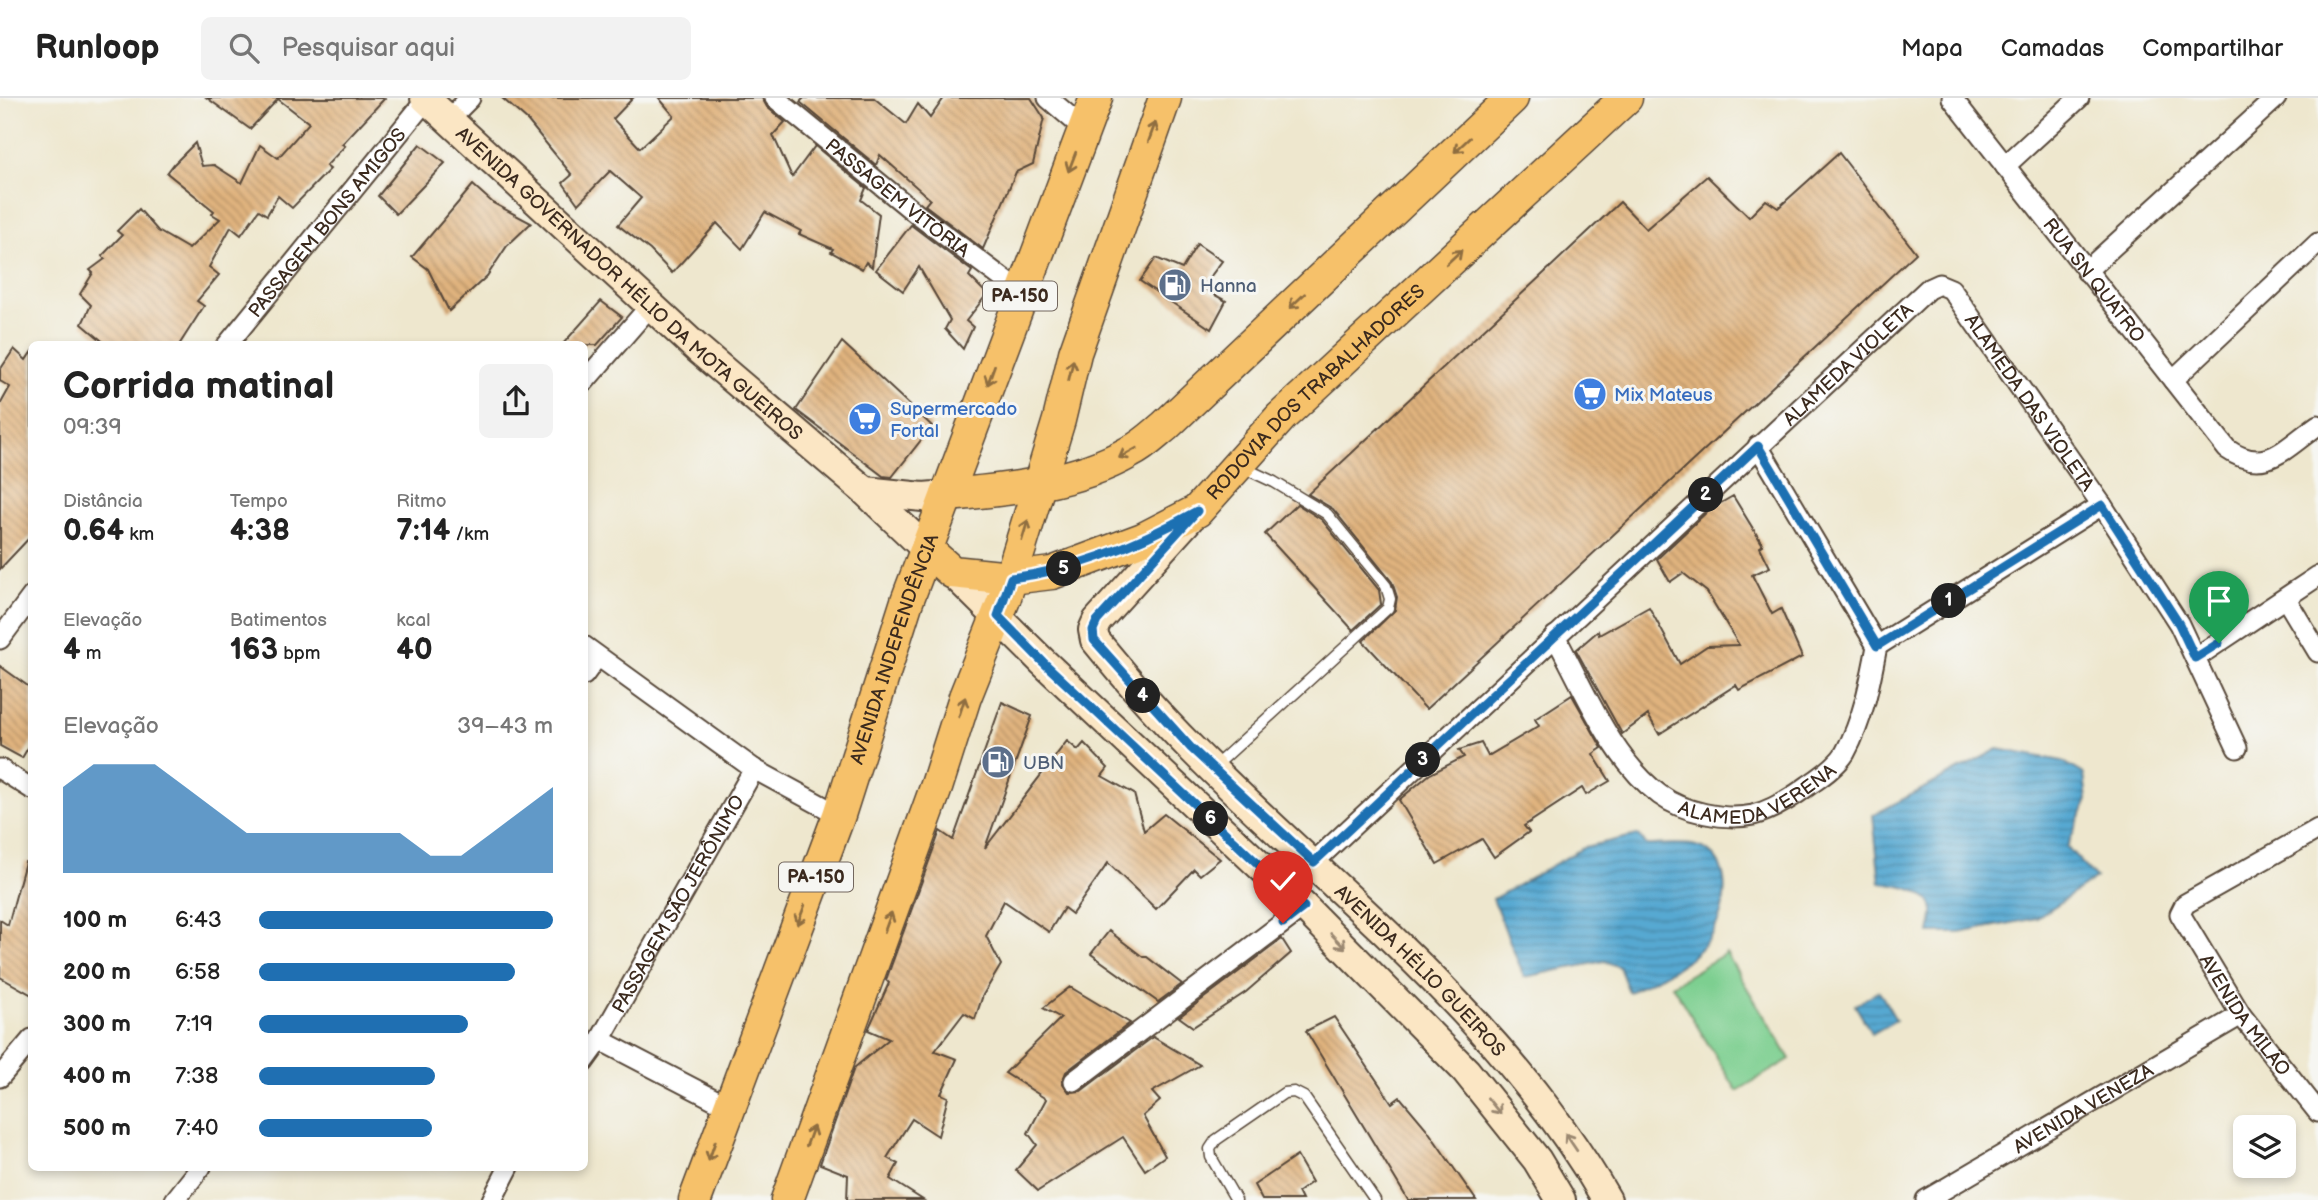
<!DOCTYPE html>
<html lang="pt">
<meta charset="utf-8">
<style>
:root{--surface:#fff;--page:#f2f2f2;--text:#222;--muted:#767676;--line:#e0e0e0;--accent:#1f6fb2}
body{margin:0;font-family:"Balsamiq Sans",sans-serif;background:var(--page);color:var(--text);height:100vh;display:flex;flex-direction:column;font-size:26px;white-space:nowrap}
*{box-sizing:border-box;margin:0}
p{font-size:23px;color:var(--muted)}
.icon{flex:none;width:38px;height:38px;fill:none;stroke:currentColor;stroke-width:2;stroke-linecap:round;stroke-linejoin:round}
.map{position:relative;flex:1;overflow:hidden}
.drawer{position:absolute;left:28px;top:243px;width:560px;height:830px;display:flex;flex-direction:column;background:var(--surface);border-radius:10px;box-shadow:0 4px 10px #0003}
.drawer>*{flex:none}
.controls{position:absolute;left:2233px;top:1017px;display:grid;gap:14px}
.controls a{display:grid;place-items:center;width:63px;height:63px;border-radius:10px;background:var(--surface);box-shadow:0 4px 10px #0003;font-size:35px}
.pin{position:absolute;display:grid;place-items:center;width:60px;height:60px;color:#fff;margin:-72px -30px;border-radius:50% 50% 50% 0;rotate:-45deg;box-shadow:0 0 7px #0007}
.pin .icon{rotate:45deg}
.km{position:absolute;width:35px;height:35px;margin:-18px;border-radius:50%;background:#222;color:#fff;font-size:19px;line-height:35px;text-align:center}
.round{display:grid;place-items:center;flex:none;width:74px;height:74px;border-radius:10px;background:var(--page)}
.headline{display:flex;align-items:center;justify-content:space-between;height:119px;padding:0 35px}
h1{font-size:38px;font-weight:700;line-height:52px}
.figures{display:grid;grid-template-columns:repeat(3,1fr);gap:10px;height:119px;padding:7px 35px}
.figures div{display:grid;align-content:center}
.figures b{font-size:30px;font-weight:700}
.figures small{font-size:19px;font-weight:400}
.figures p{font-size:19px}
.chart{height:196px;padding:14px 35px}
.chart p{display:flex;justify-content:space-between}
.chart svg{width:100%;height:126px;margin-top:7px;fill:var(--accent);opacity:.7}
ul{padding:0 35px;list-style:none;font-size:23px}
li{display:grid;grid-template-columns:112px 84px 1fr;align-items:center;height:52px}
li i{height:18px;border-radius:9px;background:var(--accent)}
header{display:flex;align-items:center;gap:42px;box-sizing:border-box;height:98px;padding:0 35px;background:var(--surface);border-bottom:2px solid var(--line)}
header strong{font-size:33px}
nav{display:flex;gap:38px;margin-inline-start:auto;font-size:24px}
.search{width:490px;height:63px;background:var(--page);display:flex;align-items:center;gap:18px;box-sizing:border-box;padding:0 24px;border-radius:10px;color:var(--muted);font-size:26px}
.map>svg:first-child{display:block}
.pitch{fill:#7dcf90;stroke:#5c7c57;stroke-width:2}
.water{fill:url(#water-rules);stroke:#496a78;stroke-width:2}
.building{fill:url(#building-back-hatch)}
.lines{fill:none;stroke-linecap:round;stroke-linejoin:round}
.service-casing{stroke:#564638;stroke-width:13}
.minor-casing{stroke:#564638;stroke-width:23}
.secondary-casing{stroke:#564638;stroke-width:32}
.primary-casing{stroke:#564638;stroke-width:35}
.service{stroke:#fff;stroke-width:10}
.minor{stroke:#fff;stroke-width:19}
.secondary{stroke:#fbe6c4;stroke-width:28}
.primary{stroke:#f6c16b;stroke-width:32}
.oneway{stroke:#8f6e41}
.oneway2{stroke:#9b8871}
.route-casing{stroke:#fff;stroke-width:14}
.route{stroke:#1f6fb2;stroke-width:9}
.labels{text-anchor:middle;stroke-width:6;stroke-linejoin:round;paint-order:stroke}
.shield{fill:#f6f6f2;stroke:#73675e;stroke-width:2}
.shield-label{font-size:18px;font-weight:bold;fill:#3b2a1e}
.street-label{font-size:19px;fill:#3b2a1e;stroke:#f6f6f2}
.service-label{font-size:19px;fill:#4e5e75;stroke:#f6f6f2;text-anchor:start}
.shop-label{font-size:19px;fill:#366cbe;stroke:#f6f6f2;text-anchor:start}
</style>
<header>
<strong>Runloop</strong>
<div class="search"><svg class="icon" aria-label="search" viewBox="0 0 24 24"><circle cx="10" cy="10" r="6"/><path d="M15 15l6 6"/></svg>Pesquisar aqui</div>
<nav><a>Mapa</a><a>Camadas</a><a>Compartilhar</a></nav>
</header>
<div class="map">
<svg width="2318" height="1102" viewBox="0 0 2318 1102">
<defs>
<pattern id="water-rules" width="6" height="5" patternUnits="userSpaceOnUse" patternTransform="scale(1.75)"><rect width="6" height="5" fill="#57a9d2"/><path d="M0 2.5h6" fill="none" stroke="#498aaa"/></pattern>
<pattern id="building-back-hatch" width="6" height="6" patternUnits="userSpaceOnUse" patternTransform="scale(1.75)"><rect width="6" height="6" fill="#e0b37e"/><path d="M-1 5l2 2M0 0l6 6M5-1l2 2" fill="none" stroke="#b79267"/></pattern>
</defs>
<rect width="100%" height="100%" fill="#f6f6f2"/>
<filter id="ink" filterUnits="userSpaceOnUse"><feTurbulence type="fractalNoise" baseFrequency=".0143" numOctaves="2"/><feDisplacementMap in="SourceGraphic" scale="14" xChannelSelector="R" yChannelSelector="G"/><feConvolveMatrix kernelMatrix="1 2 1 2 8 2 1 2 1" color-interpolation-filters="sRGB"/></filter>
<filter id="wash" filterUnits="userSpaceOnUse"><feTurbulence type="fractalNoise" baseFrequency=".00686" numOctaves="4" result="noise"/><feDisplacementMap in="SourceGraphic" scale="28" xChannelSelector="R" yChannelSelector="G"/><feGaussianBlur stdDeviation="1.57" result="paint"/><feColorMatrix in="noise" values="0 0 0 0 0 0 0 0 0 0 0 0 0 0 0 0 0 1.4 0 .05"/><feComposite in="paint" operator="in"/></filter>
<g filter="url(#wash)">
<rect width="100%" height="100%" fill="#eee7ce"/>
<polygon class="pitch" points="1726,855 1790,961 1737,993 1672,887"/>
<g class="water">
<path d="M1998,651L2062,663L2084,676L2087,702L2067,749L2096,780L2037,820L1959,835H1930C1931,828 1934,818 1933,812C1929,791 1897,787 1880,785L1873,717Z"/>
<path d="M1637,737L1647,747C1662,747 1682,744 1696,748C1738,759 1727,819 1706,844C1686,868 1656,881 1629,894L1619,869L1605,863L1524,879L1493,801L1585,749Z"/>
<polygon points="1879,893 1896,922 1872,936 1855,907"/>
</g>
<g id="blocks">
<g class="building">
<polygon points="207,0 385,0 342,46 345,48 326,68 330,71 292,110 278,98 267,117 259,112 241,137 231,129 209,169 219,177 197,203 204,208 179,247 107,247 82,226 91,207 80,196 93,175 90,172 105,161 102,158 122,137 117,133 139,111 158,133 189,151 220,121 212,116 214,113 167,75 174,66 195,45 202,68 214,67 242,85 260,47 278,60 309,25 278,1 250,31"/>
<polygon points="502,0 633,0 613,21 640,50 674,18 659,0 762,0 767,9 785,24 773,37 792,79 815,48 866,90 861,102 879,116 872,169 866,164 862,171 831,154 833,151 799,136 801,133 765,114 742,151 717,125 672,175 650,152 618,127 641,100 610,73 578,106 563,85 572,77 528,23"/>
<polygon points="804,0 874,0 906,26 918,6 930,20 944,0 1031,0 1044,20 1033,66 1016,74 983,151 925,107 930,101 880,57 876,67 800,4"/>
<polygon points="420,46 445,65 396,116 378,98"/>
<polygon points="1839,55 1916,155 1426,611 1363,543 1395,512 1397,499 1392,484 1333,411 1308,396 1620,104 1646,131 1707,78 1749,119 1766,102 1778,110"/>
<polygon points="473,87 493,105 531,125 507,148 487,178 449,213 428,171 412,159"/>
<polygon points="911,127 972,173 969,178 987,196 966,223 973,229 963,251 945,231 950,222 919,169 903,193 876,172"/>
<polygon points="1197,146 1222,163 1202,190 1226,203 1211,231 1140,183 1156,160 1182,171"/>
<polygon points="601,203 622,219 597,247 562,247"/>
<polygon points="842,244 932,328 892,379 883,378 796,312"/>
<polygon points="14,251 26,262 32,253 32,437 0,471 0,307 10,289 0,283 0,272"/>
<polygon points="1733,398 1763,447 1760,449 1770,469 1752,477 1772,516 1781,511 1802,559 1739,592 1736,587 1659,636 1648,617 1622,636 1576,552 1598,533 1599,537 1649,509 1680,566 1707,548 1739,547 1707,494 1683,475 1670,484 1657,461 1709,412"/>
<polygon points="1297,406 1322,422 1379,492 1381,506 1353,532 1265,436"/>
<polygon points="0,568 32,591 32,643 22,660 0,648"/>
<polygon points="1572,597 1602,650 1593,656 1610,683 1586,697 1582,690 1524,728 1529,734 1494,759 1482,741 1437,766 1399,702 1430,676 1464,659 1459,652 1481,645 1488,658 1539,628 1535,621"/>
<polygon points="1002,604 1032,618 985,750 1067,643 1078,652 1084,645 1108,670 1102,678 1134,696 1144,733 1164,716 1220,761 1200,777 1194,771 1156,811 1108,765 1072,816 1064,810 1049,834 1004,803 986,838 1001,867 983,897 975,921 964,915 935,953 957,961 941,996 948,999 938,1038 912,1021 887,1060 898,1066 890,1081 923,1102 847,1102 848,1077 820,1066 854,970 889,941 868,932 889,885 886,882 940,733 953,742"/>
<polygon points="25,764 32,765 32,897 0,879 0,822 8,827"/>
<polygon points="1109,833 1143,859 1147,859 1182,886 1158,904 1091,856"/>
<polygon points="1282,841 1291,855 1246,894 1193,929 1179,919"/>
<polygon points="1070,889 1130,925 1066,974 1062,984 1069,994 1081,993 1153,939 1200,967 1152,994 1160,1003 1143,1018 1165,1058 1145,1072 1123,1039 1038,1093 1016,1072 1037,1047 1028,1035 1046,1001 1005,975 1061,920 1043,910"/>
<polygon points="1334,919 1392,1005 1400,999 1426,1030 1476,1102 1408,1102 1306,933"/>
<polygon points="1297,1058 1312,1084 1298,1094 1302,1102 1262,1102 1254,1087"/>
</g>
</g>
</g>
<g filter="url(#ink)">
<use href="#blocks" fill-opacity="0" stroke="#564638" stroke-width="2"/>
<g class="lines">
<defs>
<g id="service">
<polyline points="1213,670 1388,510 1390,501 1386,488 1327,416 1274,384 1242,369"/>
<polyline points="1236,1102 1211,1059 1210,1051 1216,1042 1284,995 1294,994 1304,999 1375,1102"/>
</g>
<g id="minor">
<path id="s1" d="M775,0L918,117L1022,195"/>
<polyline points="1048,0 1084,31"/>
<path id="s2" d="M1952,0L2227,351C2265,378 2285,350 2318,327"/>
<polyline points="448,22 470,0"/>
<polyline points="2005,68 2079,0"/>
<polyline points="2086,173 2276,0"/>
<path id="s3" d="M227,247L426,2"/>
<polyline points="2173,282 2318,145"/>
<polyline points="584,284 651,207"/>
<polyline points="1758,348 1877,548"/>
<polyline points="2286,501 2318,554"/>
<path id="s4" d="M1555,538C1584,590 1611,661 1660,697C1683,714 1725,723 1753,717C1773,712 1793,699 1809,687C1821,679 1837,668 1845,655C1863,622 1870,585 1877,548"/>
<polyline points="0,541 32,498"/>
<polyline points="584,548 754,671 839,717"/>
<polyline points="1877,548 2102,407"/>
<polyline points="2195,560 2318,478"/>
<polyline points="584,577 597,559"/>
<polyline points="0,671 32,691"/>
<path id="s5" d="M2318,731L2185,806L2180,816L2241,917L2318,1014"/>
<path id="s6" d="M1314,764L1928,191L1939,186L1951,191L2102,407L2179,526L2237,650"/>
<polyline points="600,942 727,1008"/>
<path id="s7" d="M584,964L600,942L754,671"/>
<polyline points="0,979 32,941"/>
<polyline points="1074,983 1304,809"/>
<polyline points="175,1102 201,1069"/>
<polyline points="492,1102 509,1069"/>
<path id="s8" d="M1926,1102L2241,917"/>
</g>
<g id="secondary">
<path id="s9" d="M425,0L698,251L865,393L927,452"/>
<polyline points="865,393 923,399 947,397"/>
<path id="s10" d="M1190,420L1097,523L1093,532L1095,542C1125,579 1156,615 1190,649C1337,798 1500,916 1607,1102"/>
<polyline points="952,474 1043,564 1304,809 1466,973 1537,1062 1561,1102"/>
</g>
<g id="primary">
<path d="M947,397C1008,392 1076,385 1130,354C1143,348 1154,337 1165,328L1512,0"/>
<path id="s11" d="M927,452L952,474L1011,480L1052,475L1143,441L1197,413L1281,319L1626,0"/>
<path id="s12" d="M695,1102L839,717L907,503L1096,0"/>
<polyline points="787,1102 937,687 965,599 1005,499 1059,322 1075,255 1165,0"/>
</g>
</defs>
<use href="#service" class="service-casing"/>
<use href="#minor" class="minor-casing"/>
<use href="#secondary" class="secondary-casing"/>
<use href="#primary" class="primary-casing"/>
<use href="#service" class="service"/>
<use href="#minor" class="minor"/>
<use href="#secondary" class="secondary"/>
<use href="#primary" class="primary"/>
</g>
<defs><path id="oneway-shaft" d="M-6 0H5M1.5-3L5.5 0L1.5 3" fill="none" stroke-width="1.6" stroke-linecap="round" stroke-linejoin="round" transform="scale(1.75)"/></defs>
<g class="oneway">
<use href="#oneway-shaft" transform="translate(1152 34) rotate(-70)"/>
<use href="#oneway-shaft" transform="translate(1462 47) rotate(137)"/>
<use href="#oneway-shaft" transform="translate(1072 64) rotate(111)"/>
<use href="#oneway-shaft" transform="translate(1454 159) rotate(-43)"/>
<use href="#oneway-shaft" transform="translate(1297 203) rotate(137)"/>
<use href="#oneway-shaft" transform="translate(1071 272) rotate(-77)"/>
<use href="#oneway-shaft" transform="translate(991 277) rotate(110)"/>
<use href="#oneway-shaft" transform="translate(1128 355) rotate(151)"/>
<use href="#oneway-shaft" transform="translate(1025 432) rotate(-73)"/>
<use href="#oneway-shaft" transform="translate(962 609) rotate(-72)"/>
<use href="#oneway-shaft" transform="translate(801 817) rotate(111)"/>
<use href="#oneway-shaft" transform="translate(888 824) rotate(-70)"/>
<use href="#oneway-shaft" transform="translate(810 1038) rotate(-70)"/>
<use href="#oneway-shaft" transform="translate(712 1053) rotate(109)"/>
</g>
<g class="oneway2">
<use href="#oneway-shaft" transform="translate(1338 843) rotate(46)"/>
<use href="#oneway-shaft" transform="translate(1494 1008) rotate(51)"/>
<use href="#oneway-shaft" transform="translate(1571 1044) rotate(-124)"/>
</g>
</g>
<g class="lines" filter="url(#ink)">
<defs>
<path id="route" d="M1283,825L1304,809L1043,564L998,518L1011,480C1078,472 1139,446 1197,413L1097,523L1093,532L1094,542L1191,650L1314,764L1758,348L1877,548L2102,407L2179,526L2195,560L2219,545"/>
</defs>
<use href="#route" class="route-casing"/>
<use href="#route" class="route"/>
</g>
<defs>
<symbol id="fuel-disc" viewBox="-11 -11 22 22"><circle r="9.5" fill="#5c6f8a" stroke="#f6f6f2"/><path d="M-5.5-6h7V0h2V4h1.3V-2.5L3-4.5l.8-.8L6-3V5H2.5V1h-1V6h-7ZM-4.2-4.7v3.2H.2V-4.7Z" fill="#fff"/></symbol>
<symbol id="supermarket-disc" viewBox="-11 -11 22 22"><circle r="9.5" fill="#3f7fe0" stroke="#f6f6f2"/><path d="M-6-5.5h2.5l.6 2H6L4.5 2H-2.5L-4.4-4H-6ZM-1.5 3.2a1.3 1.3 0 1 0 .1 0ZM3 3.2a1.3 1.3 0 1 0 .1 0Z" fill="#fff"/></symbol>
</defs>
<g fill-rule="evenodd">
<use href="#fuel-disc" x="1156" y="168" width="38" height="38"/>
<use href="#supermarket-disc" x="1571" y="277" width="38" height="38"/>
<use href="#supermarket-disc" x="846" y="302" width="38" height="38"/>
<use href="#fuel-disc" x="979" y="645" width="38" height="38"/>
</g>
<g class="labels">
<g class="shield">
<rect x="983" y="183.5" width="74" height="29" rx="5"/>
<rect x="779" y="764.5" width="74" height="29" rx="5"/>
</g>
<g class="shield-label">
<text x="1020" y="204">PA-150</text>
<text x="816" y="785">PA-150</text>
</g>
<g class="street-label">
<text dy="7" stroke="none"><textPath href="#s1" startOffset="158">PASSAGEM VITÓRIA</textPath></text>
<text dy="7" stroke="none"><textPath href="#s3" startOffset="158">PASSAGEM BONS AMIGOS</textPath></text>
<text dy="7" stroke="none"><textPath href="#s2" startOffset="231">RUA SN QUATRO</textPath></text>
<text dy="7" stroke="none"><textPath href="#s9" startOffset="276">AVENIDA GOVERNADOR HÉLIO DA MOTA GUEIROS</textPath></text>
<text dy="7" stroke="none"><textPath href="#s6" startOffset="730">ALAMEDA VIOLETA</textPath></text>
<text dy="7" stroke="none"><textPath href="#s11" startOffset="460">RODOVIA DOS TRABALHADORES</textPath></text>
<text dy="7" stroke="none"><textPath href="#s6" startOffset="1003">ALAMEDA DAS VIOLETA</textPath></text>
<text dy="7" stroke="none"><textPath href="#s12" startOffset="586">AVENIDA INDEPENDÊNCIA</textPath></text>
<text dy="7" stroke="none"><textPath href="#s4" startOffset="299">ALAMEDA VERENA</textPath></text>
<text dy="7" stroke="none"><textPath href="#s7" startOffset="184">PASSAGEM SÃO JERÔNIMO</textPath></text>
<text dy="7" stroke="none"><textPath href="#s10" startOffset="623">AVENIDA HÉLIO GUEIROS</textPath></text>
<text dy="7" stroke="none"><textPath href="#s5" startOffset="284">AVENIDA MILÃO</textPath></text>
<text dy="7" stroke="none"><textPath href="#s8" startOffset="182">AVENIDA VENEZA</textPath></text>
</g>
<g class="service-label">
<text x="1200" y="194">Hanna</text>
<text x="1023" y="671">UBN</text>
</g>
<g class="shop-label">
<text x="1614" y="303">Mix Mateus</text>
<text x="890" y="317">Supermercado<tspan x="890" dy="22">Fortal</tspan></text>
</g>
</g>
</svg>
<div class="controls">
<a><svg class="icon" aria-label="layers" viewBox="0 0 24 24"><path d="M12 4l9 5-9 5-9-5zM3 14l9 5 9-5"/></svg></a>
</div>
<div class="pin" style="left:2219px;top:545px;background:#1e9e55"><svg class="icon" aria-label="arrive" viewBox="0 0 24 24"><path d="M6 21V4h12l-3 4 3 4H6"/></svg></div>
<div class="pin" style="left:1283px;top:825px;background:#d93025"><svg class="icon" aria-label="check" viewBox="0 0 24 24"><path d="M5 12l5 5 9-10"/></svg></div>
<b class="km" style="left:1949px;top:503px">1</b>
<b class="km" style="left:1706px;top:397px">2</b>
<b class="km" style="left:1423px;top:662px">3</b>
<b class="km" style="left:1143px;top:598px">4</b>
<b class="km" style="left:1064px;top:471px">5</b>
<b class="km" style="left:1211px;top:721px">6</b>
<section class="drawer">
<div class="headline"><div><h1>Corrida matinal</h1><p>09:39</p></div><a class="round"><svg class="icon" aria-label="share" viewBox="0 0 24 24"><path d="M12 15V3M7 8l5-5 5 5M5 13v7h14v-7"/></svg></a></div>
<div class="figures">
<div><p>Distância</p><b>0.64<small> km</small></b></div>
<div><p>Tempo</p><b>4:38</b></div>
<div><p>Ritmo</p><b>7:14<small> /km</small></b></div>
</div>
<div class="figures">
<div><p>Elevação</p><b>4<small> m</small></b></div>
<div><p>Batimentos</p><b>163<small> bpm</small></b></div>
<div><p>kcal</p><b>40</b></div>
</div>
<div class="chart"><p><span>Elevação</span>39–43 m</p>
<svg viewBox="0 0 160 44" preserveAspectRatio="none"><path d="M0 44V14L10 6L20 6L30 6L40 14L50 22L60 30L70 30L80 30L90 30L100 30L110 30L120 38L130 38L140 30L150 22L160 14V44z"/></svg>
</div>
<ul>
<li><b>100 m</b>6:43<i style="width:100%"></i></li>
<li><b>200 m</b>6:58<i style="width:87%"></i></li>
<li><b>300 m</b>7:19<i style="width:71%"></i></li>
<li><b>400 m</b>7:38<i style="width:60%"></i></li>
<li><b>500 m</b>7:40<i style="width:59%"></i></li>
</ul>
</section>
</div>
